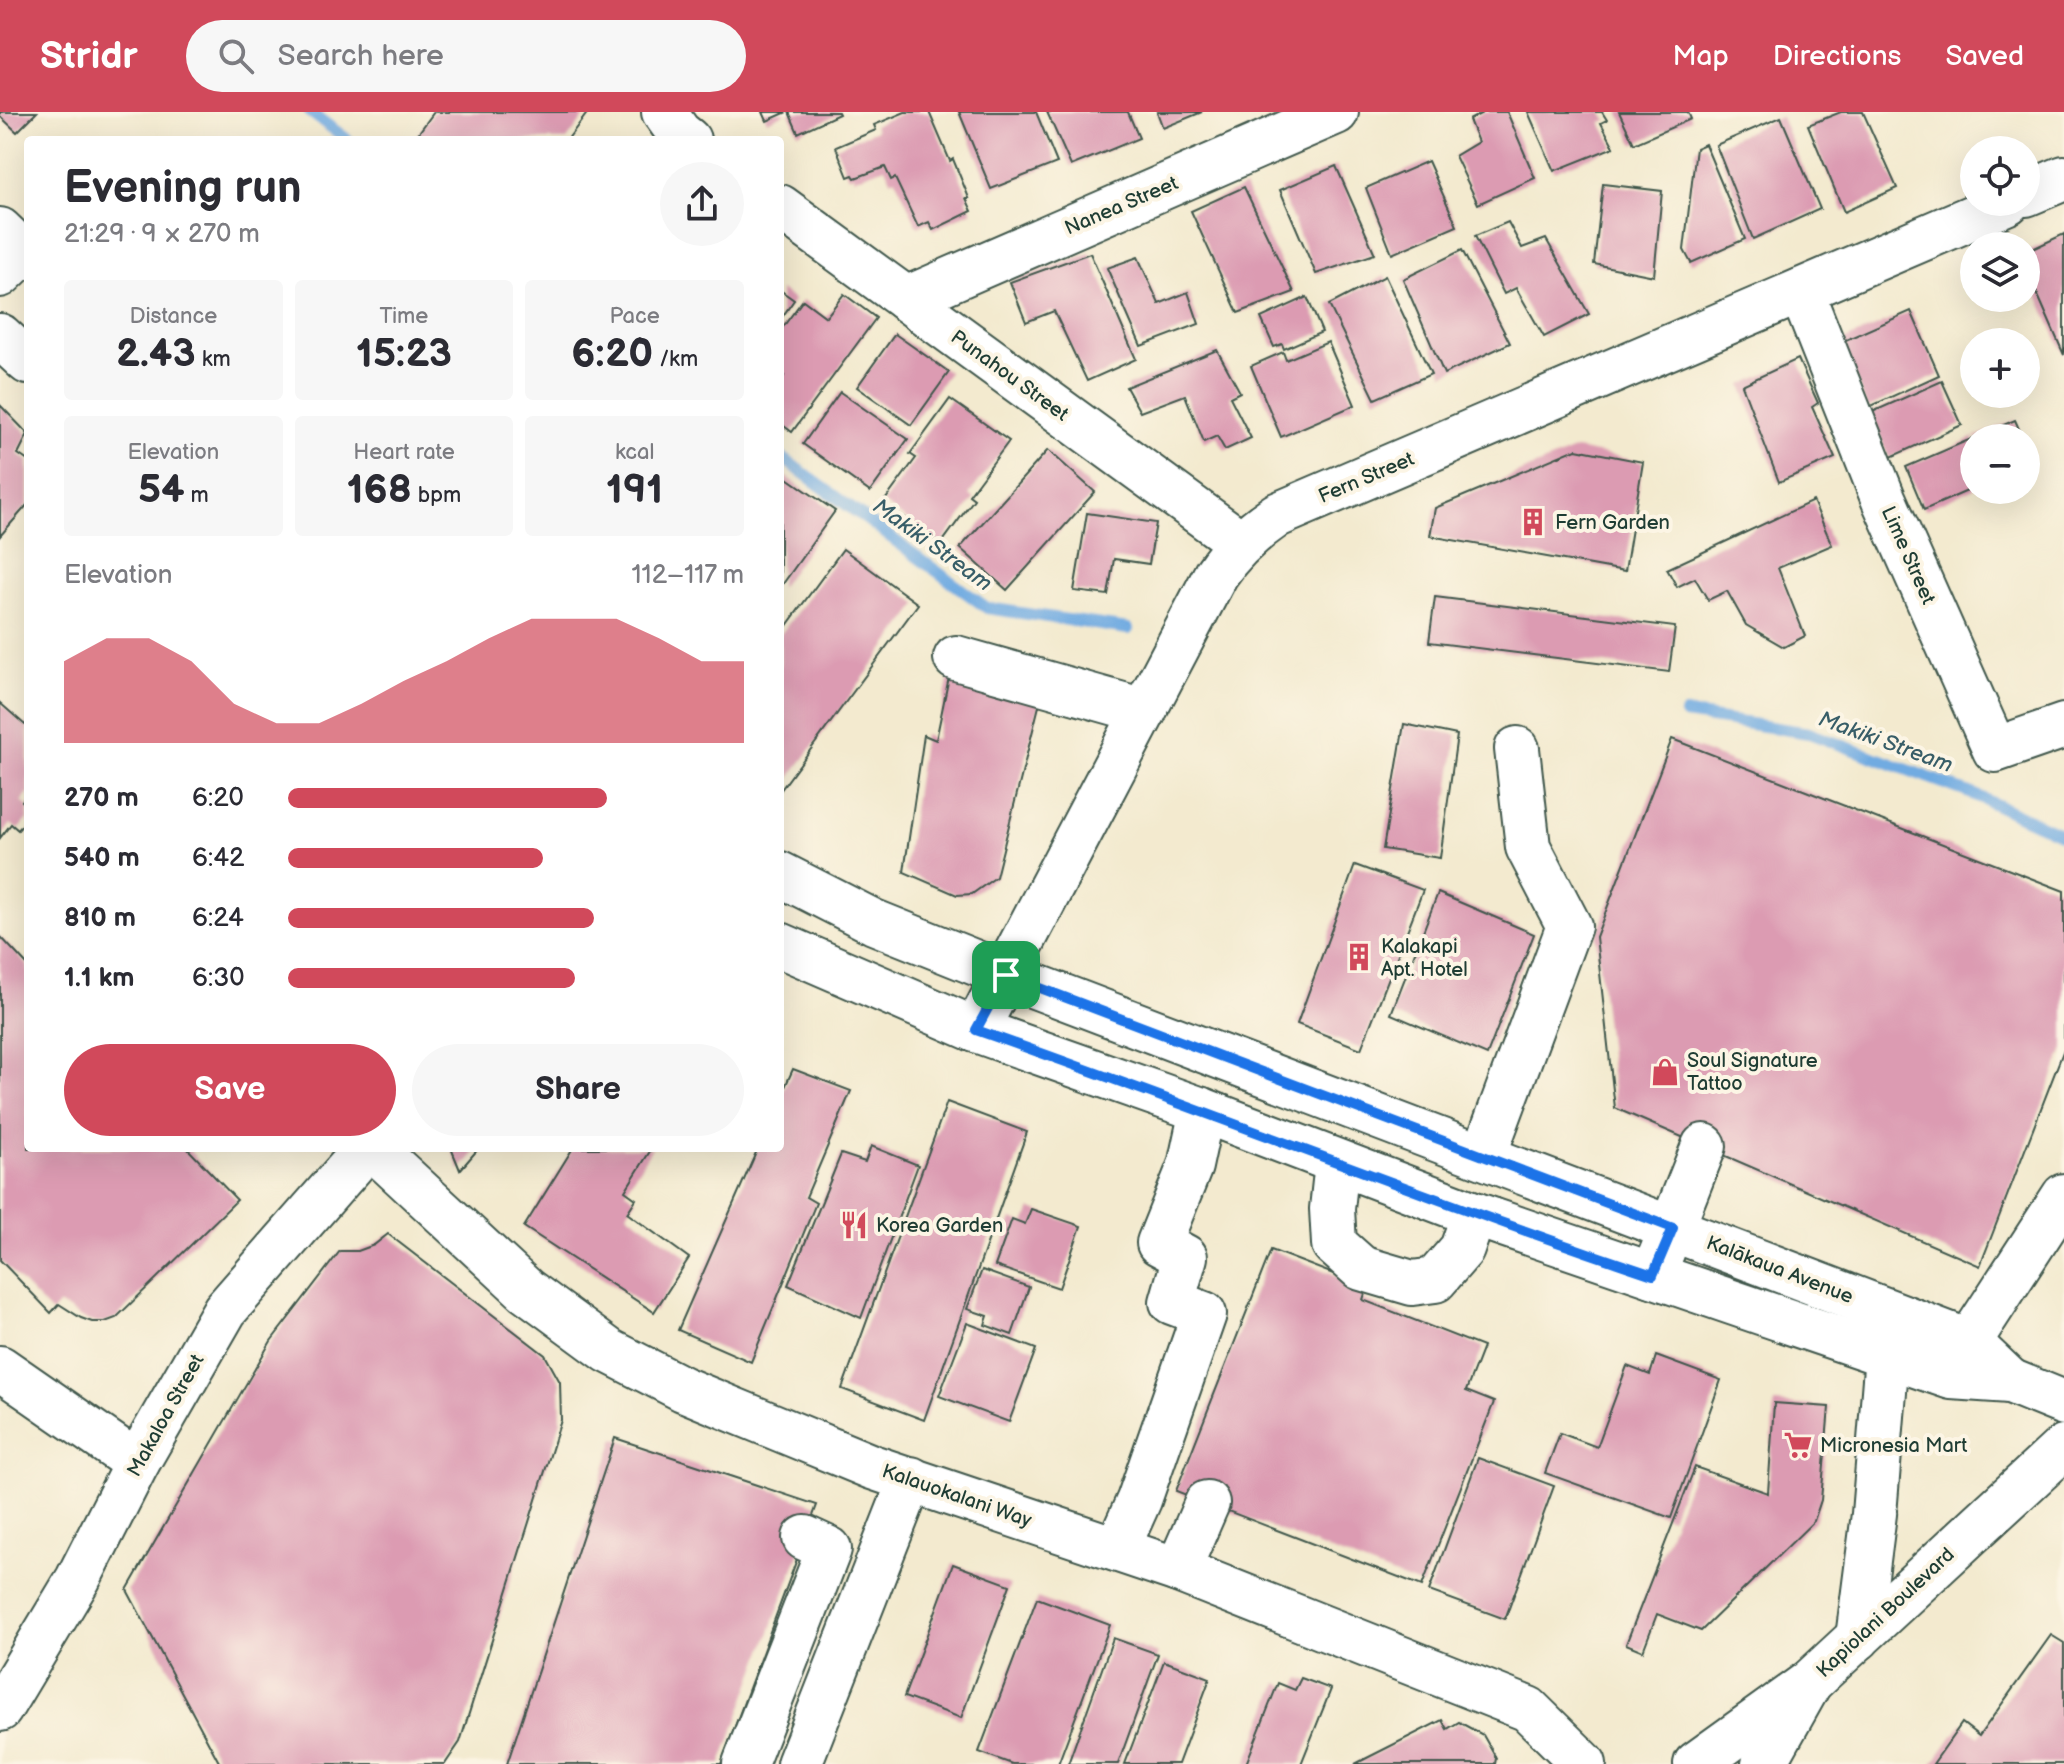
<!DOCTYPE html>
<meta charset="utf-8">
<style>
:root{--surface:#fff;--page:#f7f7f7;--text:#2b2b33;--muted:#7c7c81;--accent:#d1495b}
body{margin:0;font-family:"Balsamiq Sans",sans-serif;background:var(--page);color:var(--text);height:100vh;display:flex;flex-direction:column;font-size:30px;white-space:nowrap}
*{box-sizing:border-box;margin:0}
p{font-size:26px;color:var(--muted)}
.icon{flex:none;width:44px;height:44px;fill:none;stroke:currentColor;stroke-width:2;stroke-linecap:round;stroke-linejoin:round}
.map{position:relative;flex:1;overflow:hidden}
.side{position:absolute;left:24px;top:24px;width:760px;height:1016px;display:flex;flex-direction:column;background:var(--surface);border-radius:8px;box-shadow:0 8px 32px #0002}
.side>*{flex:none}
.tools{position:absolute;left:1960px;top:24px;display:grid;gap:16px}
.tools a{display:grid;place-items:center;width:80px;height:80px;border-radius:50%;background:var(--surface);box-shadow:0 8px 32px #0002;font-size:40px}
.pin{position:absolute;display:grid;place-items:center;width:68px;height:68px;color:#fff;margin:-34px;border-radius:16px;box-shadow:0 4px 12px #0006}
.round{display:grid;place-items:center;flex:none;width:84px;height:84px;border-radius:42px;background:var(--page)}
.head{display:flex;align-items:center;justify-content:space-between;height:136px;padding:0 40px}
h1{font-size:44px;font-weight:700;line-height:60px}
.metrics{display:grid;grid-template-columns:repeat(3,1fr);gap:12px;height:136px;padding:8px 40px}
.metrics div{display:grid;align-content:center;border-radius:8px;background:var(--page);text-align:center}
.metrics b{font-size:40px;font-weight:700}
.metrics small{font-size:22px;font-weight:400}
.metrics p{font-size:22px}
.chart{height:224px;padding:16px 40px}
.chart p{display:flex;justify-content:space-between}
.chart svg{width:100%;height:144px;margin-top:8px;fill:var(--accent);opacity:.7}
.cta{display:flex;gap:16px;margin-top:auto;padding:16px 40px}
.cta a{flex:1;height:92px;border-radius:48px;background:var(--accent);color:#fff;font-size:32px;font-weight:700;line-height:92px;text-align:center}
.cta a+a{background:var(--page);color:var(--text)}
ul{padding:0 40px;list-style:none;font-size:26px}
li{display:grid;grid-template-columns:128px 96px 1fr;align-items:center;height:60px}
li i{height:20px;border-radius:10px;background:var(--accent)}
header{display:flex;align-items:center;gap:48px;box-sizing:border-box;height:112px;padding:0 40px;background:var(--accent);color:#fff}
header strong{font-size:38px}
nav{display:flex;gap:44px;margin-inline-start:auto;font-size:28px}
.search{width:560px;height:72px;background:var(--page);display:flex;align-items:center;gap:20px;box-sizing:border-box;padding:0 28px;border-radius:44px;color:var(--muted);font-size:30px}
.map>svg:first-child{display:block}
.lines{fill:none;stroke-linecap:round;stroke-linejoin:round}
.stream{stroke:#71abe1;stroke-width:12}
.building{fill:#dc9bb2}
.minor-casing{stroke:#3f574b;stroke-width:48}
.major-casing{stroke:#3f574b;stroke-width:48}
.minor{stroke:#fff;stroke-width:44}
.major{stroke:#fff;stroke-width:44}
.route-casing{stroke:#fff;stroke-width:16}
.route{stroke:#1a73e8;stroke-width:10}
.labels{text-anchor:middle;stroke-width:8;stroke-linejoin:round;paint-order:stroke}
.street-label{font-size:20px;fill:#1f3d34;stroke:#fcf5e5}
.poi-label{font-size:20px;fill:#1f3d34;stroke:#fcf5e5;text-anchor:start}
.water-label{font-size:22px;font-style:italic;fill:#385e68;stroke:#fcf5e5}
</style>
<header>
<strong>Stridr</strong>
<div class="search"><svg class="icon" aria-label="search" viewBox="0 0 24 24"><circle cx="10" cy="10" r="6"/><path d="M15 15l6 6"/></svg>Search here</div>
<nav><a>Map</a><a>Directions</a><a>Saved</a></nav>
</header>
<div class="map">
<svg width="2064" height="1652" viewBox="0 0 2064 1652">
<rect width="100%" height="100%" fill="#fcf5e5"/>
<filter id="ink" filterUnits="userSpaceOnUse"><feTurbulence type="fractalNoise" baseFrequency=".0125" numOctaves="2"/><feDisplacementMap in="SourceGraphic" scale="16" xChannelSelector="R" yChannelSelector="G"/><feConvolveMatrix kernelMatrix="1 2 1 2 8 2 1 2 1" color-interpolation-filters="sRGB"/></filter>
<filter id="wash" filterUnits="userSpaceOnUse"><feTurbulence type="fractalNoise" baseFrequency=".006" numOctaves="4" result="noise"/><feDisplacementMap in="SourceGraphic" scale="32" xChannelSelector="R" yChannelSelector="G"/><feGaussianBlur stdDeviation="1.8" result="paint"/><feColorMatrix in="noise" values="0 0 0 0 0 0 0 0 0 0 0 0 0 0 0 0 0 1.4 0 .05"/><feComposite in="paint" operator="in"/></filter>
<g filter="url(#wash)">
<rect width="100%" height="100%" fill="#f3eacf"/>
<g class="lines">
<g class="stream">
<polyline points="310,0 348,28"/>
<polyline points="780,344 987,496 1128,517"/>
<polyline points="1685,602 1809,621 1975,683 2064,724"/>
</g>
</g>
<g id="blocks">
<g class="building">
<polygon points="0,0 37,0 17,20 0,4"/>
<polygon points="434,0 588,0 567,28 424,28 417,23"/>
<polygon points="763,0 787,0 767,9"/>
<polygon points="789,0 838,0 839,2 798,21"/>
<polygon points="905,0 929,0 950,49 953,47 969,86 966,86 972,99 933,118 929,110 918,115 895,66 891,68 885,55 855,66 853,63 848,65 836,35 876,18 874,13"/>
<polygon points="959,0 1036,0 1057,51 991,77"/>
<polygon points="1047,0 1128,0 1139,26 1071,54"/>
<polygon points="1157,0 1202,0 1163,16"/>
<polygon points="1484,0 1507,0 1535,66 1478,92 1455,44 1478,30 1469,8"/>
<polygon points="1528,0 1602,0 1607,8 1601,11 1614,35 1554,59"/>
<polygon points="1619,0 1688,0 1691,7 1634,32"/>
<polygon points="1841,0 1863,0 1897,76 1844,100 1808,13"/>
<polygon points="1781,5 1820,97 1753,127 1716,33"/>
<polygon points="1705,32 1745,127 1691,151 1684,138 1696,36"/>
<polygon points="1428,49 1457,114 1392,142 1366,76"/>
<polygon points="1336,54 1375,142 1316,162 1280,78"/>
<polygon points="1603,72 1662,79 1654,164 1594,152"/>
<polygon points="1244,75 1294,180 1238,201 1191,99"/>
<polygon points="1508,110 1522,136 1546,127 1589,202 1544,225 1516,176 1504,182 1475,124"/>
<polygon points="2064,122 2064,243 2026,156 2026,140"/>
<polygon points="1462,138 1510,231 1444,262 1403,167"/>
<polygon points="1090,141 1136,247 1087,269 1054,199 1026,210 1010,170"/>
<polygon points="1138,145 1159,192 1188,180 1199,212 1141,234 1107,156"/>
<polygon points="1385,164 1431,262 1375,287 1329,193"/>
<polygon points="780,178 794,188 780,208"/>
<polygon points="844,182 876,206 792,320 780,311 780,270 784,264 780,261 780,219 803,188 826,205"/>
<polygon points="1307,185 1322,220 1284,237 1282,232 1274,235 1261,206"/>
<polygon points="1911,199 1939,263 1867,296 1841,230"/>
<polygon points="895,222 949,260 911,313 857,275"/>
<polygon points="1328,230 1355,293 1281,325 1251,254 1283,240 1286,248"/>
<polygon points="1217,238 1240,280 1230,285 1251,326 1225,338 1217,324 1204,330 1185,283 1140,300 1126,275"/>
<polygon points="1798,247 1818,291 1812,295 1835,346 1779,370 1742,273"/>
<polygon points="1942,269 1962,313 1889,346 1870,301"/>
<polygon points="840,280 908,327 870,380 803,332"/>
<polygon points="950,287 1009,329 969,383 974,387 941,432 883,391 916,346 910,342"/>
<polygon points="0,293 28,322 18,342 28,349 28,392 0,424"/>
<polygon points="2015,308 2023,326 1974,326 1974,376 1924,398 1906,355"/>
<polygon points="1576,337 1643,350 1625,459 1430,424 1435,396"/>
<polygon points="1048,338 1095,380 1007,478 960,436"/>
<polygon points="782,362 835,399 780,476 780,365"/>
<polygon points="1813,389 1832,433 1778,456 1805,524 1784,535 1746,513 1727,479 1708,488 1695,466 1677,475 1667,457"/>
<polygon points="1087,401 1156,411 1149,452 1114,447 1108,483 1074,479"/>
<polygon points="843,437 918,492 780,679 780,523"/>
<polygon points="1435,485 1675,515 1669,560 1429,530"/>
<polygon points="951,555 1041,586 996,765 972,782 957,783 904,760 924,623 936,628"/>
<polygon points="0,591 25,613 28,610 28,681 22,689 28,695 28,706 18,718 11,712 0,726"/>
<polygon points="1404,612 1457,623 1440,746 1383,737"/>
<polygon points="1672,627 2064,779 2064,937 1980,1154 1615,996 1596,825"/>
<polygon points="1355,753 1423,778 1361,937 1297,912"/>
<polygon points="1438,781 1534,822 1487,943 1391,902"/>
<polygon points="0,824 28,854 28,1036 187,1036 237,1088 116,1206 105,1210 92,1210 81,1206 59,1192 51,1201 0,1148"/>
<polygon points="793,957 851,979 806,1085 816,1091 751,1250 678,1218 758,1036 780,1036 780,986"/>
<polygon points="947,990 1027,1020 924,1308 842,1277"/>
<polygon points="871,1034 918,1053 861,1206 788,1173 841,1042 865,1050"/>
<polygon points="451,1036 479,1036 460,1058"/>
<polygon points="573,1036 652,1036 625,1079 636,1087 627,1101 689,1146 654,1200 524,1115"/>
<polygon points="1031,1097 1081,1114 1059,1176 995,1154 1012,1107 1025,1112"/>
<polygon points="388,1122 545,1243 560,1270 561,1308 460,1630 445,1652 220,1652 127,1478 271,1229 340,1139 358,1139 374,1133"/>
<polygon points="1271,1138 1367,1175 1363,1188 1483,1235 1466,1279 1494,1290 1422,1474 1176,1379"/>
<polygon points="982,1158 1029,1175 1012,1223 985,1213 988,1204 967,1197"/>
<polygon points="967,1211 1036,1237 1009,1310 939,1284"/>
<polygon points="1656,1244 1721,1268 1671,1406 1545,1361 1560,1321 1597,1335 1627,1254 1650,1263"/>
<polygon points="1774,1291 1829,1295 1821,1388 1814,1409 1701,1519 1657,1502 1643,1539 1626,1532 1695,1355 1768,1381"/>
<polygon points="615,1326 817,1393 721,1652 507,1652"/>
<polygon points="1478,1346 1554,1374 1505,1507 1429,1479"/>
<polygon points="953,1452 1010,1473 961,1606 904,1585"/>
<polygon points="1037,1486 1110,1513 1058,1652 1012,1652 979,1640"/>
<polygon points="2051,1523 2064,1531 2064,1652 1933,1652 1962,1611 1979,1624"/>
<polygon points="1113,1526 1158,1542 1118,1652 1068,1652"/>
<polygon points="1164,1549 1210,1566 1178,1652 1125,1652"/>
<polygon points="1301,1566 1331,1577 1301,1652 1246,1652 1278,1571 1295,1578"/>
<polygon points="1442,1608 1447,1617 1459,1610 1483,1623 1496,1646 1495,1652 1355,1652"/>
</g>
</g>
</g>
<g filter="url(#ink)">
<use href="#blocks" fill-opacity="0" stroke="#3f574b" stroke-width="2"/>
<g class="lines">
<defs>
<g id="minor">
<polyline points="664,0 679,21 688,28"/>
<polyline points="2026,82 2064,66"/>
<polyline points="780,95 1241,431"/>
<polyline points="0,163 23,141"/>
<polyline points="1801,179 1883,386 1995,638 2064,614"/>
<polyline points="906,187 1336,0"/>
<polyline points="956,546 1144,599"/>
<path d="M976,918L1216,462C1233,437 1252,420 1277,403L2008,90"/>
<polyline points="373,1036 526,1178 609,1239 683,1277 872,1355 1178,1458 1528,1597 1584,1652"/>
<polyline points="1484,1043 1569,814 1528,735 1517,637"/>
<polyline points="1337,1051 1332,1097 1334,1132 1361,1156 1412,1171 1435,1168 1462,1137 1474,1102"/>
<polyline points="1653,1163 1704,1034"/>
<polyline points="1969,1230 2064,1084"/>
<polyline points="0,1256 137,1351"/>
<polyline points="1117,1437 1139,1388 1204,1202 1172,1190 1185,1145 1159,1131 1190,1054 1202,998"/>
<polyline points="1178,1458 1207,1391"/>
<polyline points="0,1597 78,1467 137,1351 225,1198 367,1036"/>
<polyline points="745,1652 829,1437 805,1426"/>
<polyline points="799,1652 911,1367"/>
<polyline points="1764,1652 1810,1570"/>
</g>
<g id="major">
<polyline points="0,118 28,145"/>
<polyline points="0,224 28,250"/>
<polyline points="780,762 874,810 1006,863 1969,1230 2010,1269"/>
<polyline points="780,833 976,918 1202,998 1474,1102 1951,1265 2010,1269 2064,1291"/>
<polyline points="1858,1526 1874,1402 1887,1243"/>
<polyline points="1696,1652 1810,1570 2064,1335"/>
</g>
</defs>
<use href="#minor" class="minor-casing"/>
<use href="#major" class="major-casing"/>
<use href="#minor" class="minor"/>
<use href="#major" class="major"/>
</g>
</g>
<g class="lines" filter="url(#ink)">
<defs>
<path id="route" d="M1006,863L1673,1116L1653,1163C1425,1087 1203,997 976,918Z"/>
</defs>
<use href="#route" class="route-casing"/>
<use href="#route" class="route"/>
</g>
<defs>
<symbol id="building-bare" viewBox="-9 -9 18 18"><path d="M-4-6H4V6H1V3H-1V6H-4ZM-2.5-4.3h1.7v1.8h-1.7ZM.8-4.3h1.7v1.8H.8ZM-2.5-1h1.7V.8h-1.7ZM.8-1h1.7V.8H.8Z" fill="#d1495b" stroke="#fcf5e5" stroke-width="2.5" paint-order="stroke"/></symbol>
<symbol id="shop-bare" viewBox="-9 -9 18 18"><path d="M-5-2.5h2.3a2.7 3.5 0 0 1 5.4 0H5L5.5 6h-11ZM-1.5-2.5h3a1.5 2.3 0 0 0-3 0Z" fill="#d1495b" stroke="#fcf5e5" stroke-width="2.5" paint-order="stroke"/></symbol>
<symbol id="restaurant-bare" viewBox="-9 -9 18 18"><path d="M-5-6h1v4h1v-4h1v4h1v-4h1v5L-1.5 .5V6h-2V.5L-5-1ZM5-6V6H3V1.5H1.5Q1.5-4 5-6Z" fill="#d1495b" stroke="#fcf5e5" stroke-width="2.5" paint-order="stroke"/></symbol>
<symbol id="supermarket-bare" viewBox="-9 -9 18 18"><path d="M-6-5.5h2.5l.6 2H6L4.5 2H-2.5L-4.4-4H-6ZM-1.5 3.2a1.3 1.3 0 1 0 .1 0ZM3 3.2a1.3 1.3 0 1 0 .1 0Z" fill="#d1495b" stroke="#fcf5e5" stroke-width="2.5" paint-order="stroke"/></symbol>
</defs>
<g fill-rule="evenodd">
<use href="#building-bare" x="1513" y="390" width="40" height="40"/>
<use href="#building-bare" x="1339" y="825" width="40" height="40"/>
<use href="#shop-bare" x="1645" y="940" width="40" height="40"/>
<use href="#restaurant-bare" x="834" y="1093" width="40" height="40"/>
<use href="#supermarket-bare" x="1778" y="1313" width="40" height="40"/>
</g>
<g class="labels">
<g class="street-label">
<text transform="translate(1121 93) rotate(-23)" y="7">Nanea Street</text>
<text transform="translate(1010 263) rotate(36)" y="7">Punahou Street</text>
<text transform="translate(1366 365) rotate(-23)" y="7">Fern Street</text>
<text transform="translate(1909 443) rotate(66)" y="7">Lime Street</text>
<text transform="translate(1780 1157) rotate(21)" y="7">Kalākaua Avenue</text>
<text transform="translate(165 1303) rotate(-61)" y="7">Makaloa Street</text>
<text transform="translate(957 1383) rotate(19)" y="7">Kalauokalani Way</text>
<text transform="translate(1885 1500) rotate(-43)" y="7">Kapiolani Boulevard</text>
</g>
<g class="poi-label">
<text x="1555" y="417">Fern Garden</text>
<text x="1381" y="841">Kalakapi<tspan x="1381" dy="23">Apt. Hotel</tspan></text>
<text x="1687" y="955">Soul Signature<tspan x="1687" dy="23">Tattoo</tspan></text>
<text x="876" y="1120">Korea Garden</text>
<text x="1820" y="1340">Micronesia Mart</text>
</g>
<g class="water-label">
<text transform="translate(933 432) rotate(36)" y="8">Makiki Stream</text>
<text transform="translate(1886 629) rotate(20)" y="8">Makiki Stream</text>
</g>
</g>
</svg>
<div class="tools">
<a><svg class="icon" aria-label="locate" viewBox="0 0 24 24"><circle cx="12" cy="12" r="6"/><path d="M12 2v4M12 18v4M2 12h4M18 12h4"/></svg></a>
<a><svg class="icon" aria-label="layers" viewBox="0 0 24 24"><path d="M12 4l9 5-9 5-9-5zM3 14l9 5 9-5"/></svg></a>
<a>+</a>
<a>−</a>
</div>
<div class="pin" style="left:1006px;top:863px;background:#1e9e55"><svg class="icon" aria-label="arrive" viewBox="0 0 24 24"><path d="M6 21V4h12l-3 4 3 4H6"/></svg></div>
<section class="side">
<div class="head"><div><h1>Evening run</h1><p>21:29 · 9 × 270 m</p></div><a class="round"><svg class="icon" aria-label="share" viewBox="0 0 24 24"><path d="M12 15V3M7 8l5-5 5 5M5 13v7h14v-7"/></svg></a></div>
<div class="metrics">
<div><p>Distance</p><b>2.43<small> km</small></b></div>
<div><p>Time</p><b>15:23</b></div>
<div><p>Pace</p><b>6:20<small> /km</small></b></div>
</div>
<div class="metrics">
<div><p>Elevation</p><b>54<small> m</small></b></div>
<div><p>Heart rate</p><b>168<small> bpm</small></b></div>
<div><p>kcal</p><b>191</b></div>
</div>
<div class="chart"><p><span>Elevation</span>112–117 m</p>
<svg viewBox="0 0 160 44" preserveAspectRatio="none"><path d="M0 44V19L10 12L20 12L30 19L40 32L50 38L60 38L70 32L80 25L90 19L100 12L110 6L120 6L130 6L140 12L150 19L160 19V44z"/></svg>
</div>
<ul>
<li><b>270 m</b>6:20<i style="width:70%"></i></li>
<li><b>540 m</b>6:42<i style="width:56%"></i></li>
<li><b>810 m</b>6:24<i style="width:67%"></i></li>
<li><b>1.1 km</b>6:30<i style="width:63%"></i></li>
</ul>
<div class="cta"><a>Save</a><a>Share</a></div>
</section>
</div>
